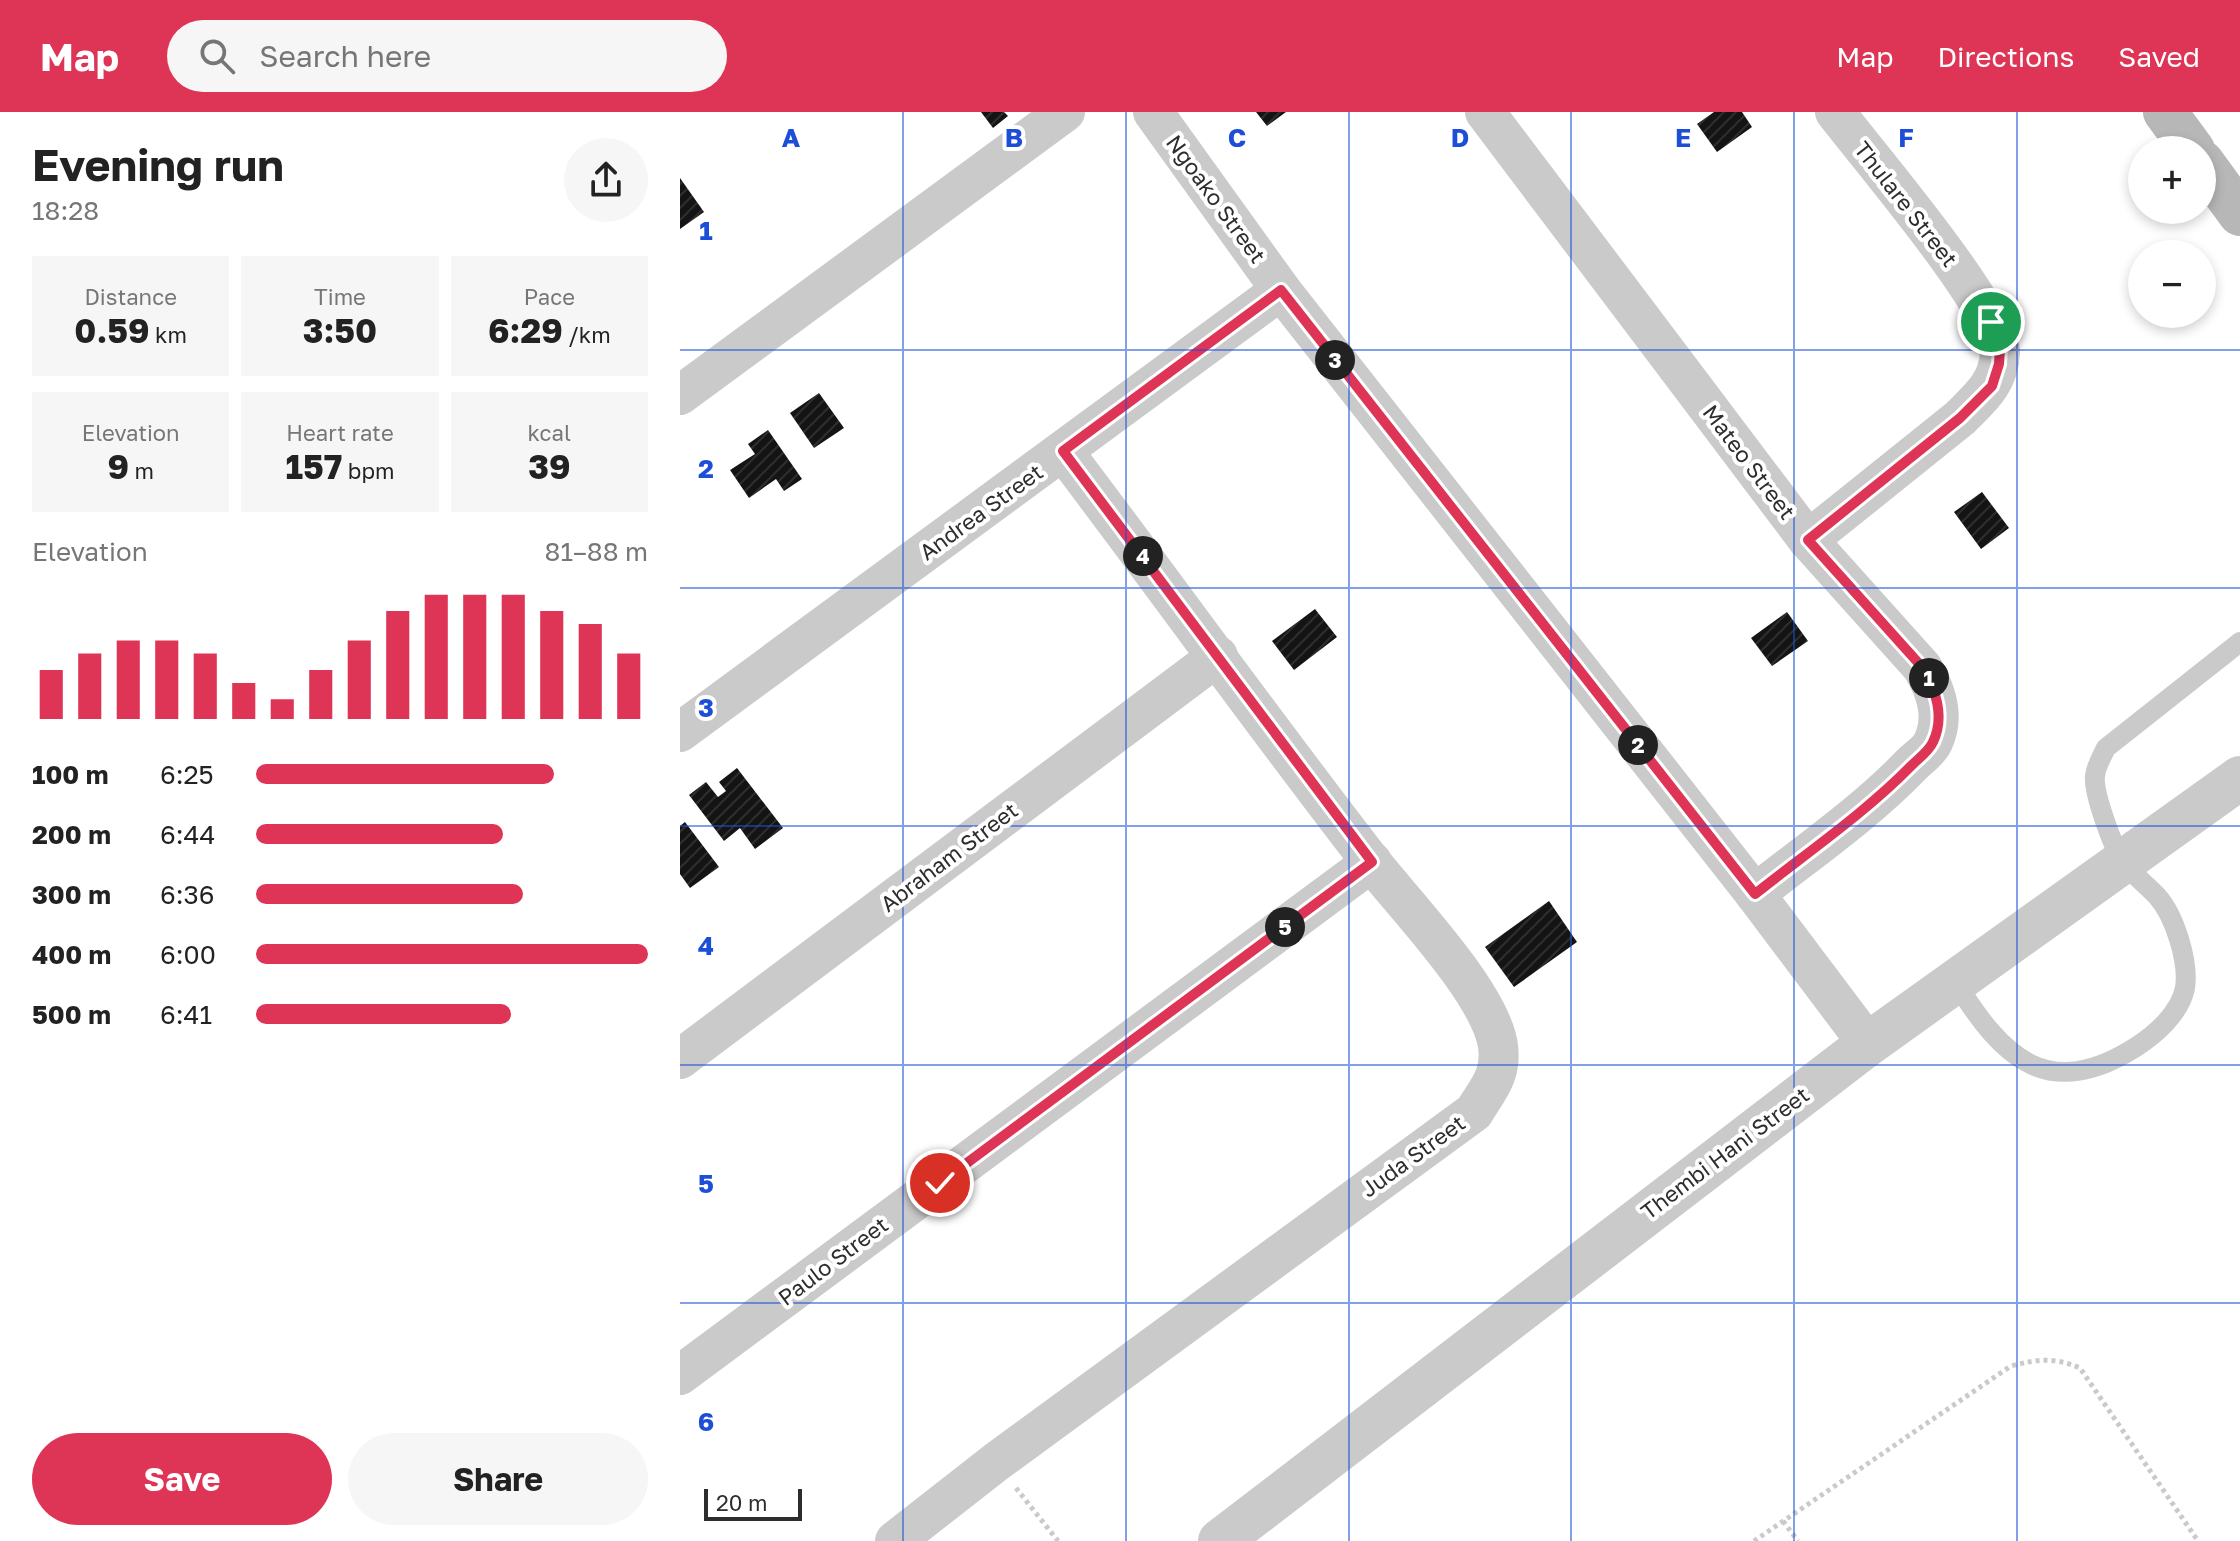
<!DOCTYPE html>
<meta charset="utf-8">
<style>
:root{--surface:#fff;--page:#f6f6f6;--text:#222;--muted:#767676;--accent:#de3455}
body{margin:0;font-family:"Golos Text",sans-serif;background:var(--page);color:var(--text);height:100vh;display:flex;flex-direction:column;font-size:30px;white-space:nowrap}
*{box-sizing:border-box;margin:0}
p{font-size:26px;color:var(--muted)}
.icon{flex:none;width:44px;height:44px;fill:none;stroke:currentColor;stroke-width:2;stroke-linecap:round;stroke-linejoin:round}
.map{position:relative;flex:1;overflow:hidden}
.drawer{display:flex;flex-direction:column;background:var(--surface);width:680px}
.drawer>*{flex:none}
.fabs{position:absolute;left:1448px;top:24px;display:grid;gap:16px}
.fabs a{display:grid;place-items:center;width:88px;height:88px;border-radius:50%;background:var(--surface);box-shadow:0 4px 12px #0003;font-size:40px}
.scale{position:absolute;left:24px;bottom:20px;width:98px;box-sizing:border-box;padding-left:8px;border:4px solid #2d2d2d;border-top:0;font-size:22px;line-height:28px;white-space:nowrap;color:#2d2d2d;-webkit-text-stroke:6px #fff;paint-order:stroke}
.pin{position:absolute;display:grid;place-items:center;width:68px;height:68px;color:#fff;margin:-34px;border:4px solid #fff;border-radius:50%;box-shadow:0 2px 8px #0007}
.km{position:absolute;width:40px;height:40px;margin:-20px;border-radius:50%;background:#222;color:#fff;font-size:22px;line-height:40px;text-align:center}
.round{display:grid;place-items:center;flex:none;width:84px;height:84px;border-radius:42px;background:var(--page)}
.headline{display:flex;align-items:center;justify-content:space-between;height:136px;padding:0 32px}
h1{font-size:44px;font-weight:700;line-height:60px}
.metrics{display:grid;grid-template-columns:repeat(3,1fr);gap:12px;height:136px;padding:8px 32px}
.metrics div{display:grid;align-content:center;border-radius:0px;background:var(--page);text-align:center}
.metrics b{font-size:34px;font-weight:700}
.metrics small{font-size:22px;font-weight:400}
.metrics p{font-size:22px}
.chart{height:224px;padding:16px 32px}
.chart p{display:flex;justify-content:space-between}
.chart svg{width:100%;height:144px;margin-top:8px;stroke:var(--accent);stroke-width:6}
.action{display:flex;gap:16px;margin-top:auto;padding:16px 32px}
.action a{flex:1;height:92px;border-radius:48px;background:var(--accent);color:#fff;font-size:32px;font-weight:700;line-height:92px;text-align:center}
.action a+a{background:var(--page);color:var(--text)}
ul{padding:0 32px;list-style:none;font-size:26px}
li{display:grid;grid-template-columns:128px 96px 1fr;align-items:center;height:60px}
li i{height:20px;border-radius:10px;background:var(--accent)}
header{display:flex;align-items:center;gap:48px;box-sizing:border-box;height:112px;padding:0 40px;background:var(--accent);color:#fff}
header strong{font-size:38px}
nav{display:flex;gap:44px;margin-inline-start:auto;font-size:28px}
.search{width:560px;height:72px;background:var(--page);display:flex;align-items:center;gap:20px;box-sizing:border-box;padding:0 28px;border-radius:44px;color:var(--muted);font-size:30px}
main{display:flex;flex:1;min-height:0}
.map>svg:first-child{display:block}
.building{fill:url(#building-hatch)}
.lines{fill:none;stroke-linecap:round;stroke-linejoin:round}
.path{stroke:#cacaca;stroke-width:5;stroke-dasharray:4 4;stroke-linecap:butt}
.service{stroke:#cacaca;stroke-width:20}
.minor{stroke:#cacaca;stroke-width:40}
.tertiary{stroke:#cacaca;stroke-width:44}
.secondary{stroke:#b7b7b7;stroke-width:44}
.route-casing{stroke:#fff;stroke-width:16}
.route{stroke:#de3455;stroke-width:10}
.grid{fill:none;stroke:#1d4ed8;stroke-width:2;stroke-opacity:0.55}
.labels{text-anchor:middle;stroke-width:8;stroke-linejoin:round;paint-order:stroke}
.street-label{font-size:22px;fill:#2d2d2d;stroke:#fff}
.grid-label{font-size:26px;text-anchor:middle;font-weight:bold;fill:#1d4ed8;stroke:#fff;stroke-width:8;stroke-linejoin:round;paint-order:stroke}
</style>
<header>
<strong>Map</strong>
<div class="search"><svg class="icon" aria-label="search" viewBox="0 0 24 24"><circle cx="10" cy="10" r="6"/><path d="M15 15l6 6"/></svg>Search here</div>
<nav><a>Map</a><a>Directions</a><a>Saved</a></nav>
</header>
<main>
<section class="drawer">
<div class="headline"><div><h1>Evening run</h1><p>18:28</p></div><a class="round"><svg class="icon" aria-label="share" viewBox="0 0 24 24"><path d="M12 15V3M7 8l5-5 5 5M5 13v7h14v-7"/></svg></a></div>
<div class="metrics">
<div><p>Distance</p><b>0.59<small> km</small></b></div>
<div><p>Time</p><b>3:50</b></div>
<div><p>Pace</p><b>6:29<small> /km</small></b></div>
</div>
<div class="metrics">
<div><p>Elevation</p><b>9<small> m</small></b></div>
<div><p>Heart rate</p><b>157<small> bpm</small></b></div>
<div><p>kcal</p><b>39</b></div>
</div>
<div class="chart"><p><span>Elevation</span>81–88 m</p>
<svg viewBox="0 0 160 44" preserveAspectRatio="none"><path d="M5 44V29M15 44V24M25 44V20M35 44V20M45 44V24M55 44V33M65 44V38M75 44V29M85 44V20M95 44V11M105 44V6M115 44V6M125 44V6M135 44V11M145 44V15M155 44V24"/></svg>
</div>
<ul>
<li><b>100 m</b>6:25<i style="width:76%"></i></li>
<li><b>200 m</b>6:44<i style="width:63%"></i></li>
<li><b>300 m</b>6:36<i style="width:68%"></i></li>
<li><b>400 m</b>6:00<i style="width:100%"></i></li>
<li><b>500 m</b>6:41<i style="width:65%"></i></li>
</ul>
<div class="action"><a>Save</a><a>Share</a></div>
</section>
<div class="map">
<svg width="1560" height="1429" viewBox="0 0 1560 1429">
<defs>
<pattern id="building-hatch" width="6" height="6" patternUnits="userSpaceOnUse" patternTransform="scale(2)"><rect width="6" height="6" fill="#141414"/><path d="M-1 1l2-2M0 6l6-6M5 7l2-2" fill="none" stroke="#2e2e2e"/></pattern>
</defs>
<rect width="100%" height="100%" fill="#fff"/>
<g class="building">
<polygon points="301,0 324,0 328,4 313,16"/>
<polygon points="576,0 606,0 587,14"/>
<polygon points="1034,0 1062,0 1072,15 1037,40 1017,12"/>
<polygon points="0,66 24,100 0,117"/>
<polygon points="139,281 164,316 134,336 110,301"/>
<polygon points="88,318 122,367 104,379 96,367 69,386 50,358 75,342 68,332"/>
<polygon points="1302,380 1329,416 1301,437 1274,400"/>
<polygon points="635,497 657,525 614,558 592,529"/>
<polygon points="1107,500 1128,529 1092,554 1071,526"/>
<polygon points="57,656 103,716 75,737 60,716 44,729 9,683 26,670 38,685 46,679 39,670"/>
<polygon points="5,710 39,755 10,776 0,762 0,714"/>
<polygon points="869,789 897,830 834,875 805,835"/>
</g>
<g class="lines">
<g class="path">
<polyline points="336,1376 378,1429"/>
<polyline points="1103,1409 1118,1429"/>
<path d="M1074,1429L1331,1254C1357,1247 1375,1245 1400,1256L1518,1429"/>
</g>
<path class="service" d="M1275,869C1322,946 1368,991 1456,935C1476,922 1500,901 1505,876C1509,850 1495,804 1477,784C1467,773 1452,762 1443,750C1433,735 1413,681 1415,664C1416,654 1422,644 1426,636L1560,530"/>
<g class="minor">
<polyline points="473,0 601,178 1075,782 1188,932"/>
<path d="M805,0L1128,428L1242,555C1256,578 1265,605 1253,630C1249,639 1238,646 1232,652C1185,701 1128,740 1075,782"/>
<polyline points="0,283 385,0"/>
<path d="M1128,428L1280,306C1300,286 1319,271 1320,240C1320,197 1187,42 1155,0"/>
<polyline points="0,620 601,178"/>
<polyline points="0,947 538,544"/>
<polyline points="0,1263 692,750"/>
<path d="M215,1429L316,1350L794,1000C808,977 822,963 818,934C811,882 726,794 692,751C587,616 487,476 383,339"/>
</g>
<polyline class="tertiary" points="540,1429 1188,932 1560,666"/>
<g class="secondary">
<polyline points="1485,0 1513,38"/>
<polyline points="1522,50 1560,102"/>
</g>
</g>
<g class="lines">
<defs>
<path id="route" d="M260,1071L692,750L383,339L601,178L1075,782C1128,740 1185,701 1232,653C1239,646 1249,639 1253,630C1265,605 1256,577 1242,555L1128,428L1280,306L1312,274L1319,252L1320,236L1311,210"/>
</defs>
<use href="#route" class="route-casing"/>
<use href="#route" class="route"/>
</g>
<path class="grid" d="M223,0V1429M446,0V1429M669,0V1429M891,0V1429M1114,0V1429M1337,0V1429M0,238H1560M0,476H1560M0,714H1560M0,953H1560M0,1191H1560"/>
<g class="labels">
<g class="street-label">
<text transform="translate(536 87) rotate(54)" y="8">Ngoako Street</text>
<text transform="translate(1226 92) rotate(52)" y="8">Thulare Street</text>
<text transform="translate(1069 350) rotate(53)" y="8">Mateo Street</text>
<text transform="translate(301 400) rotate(-36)" y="8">Andrea Street</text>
<text transform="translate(269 745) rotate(-37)" y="8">Abraham Street</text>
<text transform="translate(1045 1041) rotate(-37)" y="8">Thembi Hani Street</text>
<text transform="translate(733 1044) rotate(-36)" y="8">Juda Street</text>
<text transform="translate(153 1149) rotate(-37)" y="8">Paulo Street</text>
</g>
</g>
<g class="grid-label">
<text x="111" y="35">A</text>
<text x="334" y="35">B</text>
<text x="557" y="35">C</text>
<text x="780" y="35">D</text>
<text x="1003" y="35">E</text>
<text x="1226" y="35">F</text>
<text x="26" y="128">1</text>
<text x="26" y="366">2</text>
<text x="26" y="605">3</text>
<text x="26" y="843">4</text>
<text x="26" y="1081">5</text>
<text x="26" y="1319">6</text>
</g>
</svg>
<div class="fabs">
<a>+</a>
<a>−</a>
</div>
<div class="scale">20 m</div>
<div class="pin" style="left:1311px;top:210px;background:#1e9e55"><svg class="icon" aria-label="arrive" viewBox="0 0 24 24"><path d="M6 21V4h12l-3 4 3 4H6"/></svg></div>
<div class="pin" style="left:260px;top:1071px;background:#d93025"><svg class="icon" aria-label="check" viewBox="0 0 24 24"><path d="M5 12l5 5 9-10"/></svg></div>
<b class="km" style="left:1249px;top:566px">1</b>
<b class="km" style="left:958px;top:633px">2</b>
<b class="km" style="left:655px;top:248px">3</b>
<b class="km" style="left:463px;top:444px">4</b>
<b class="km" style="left:605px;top:815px">5</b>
</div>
</main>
